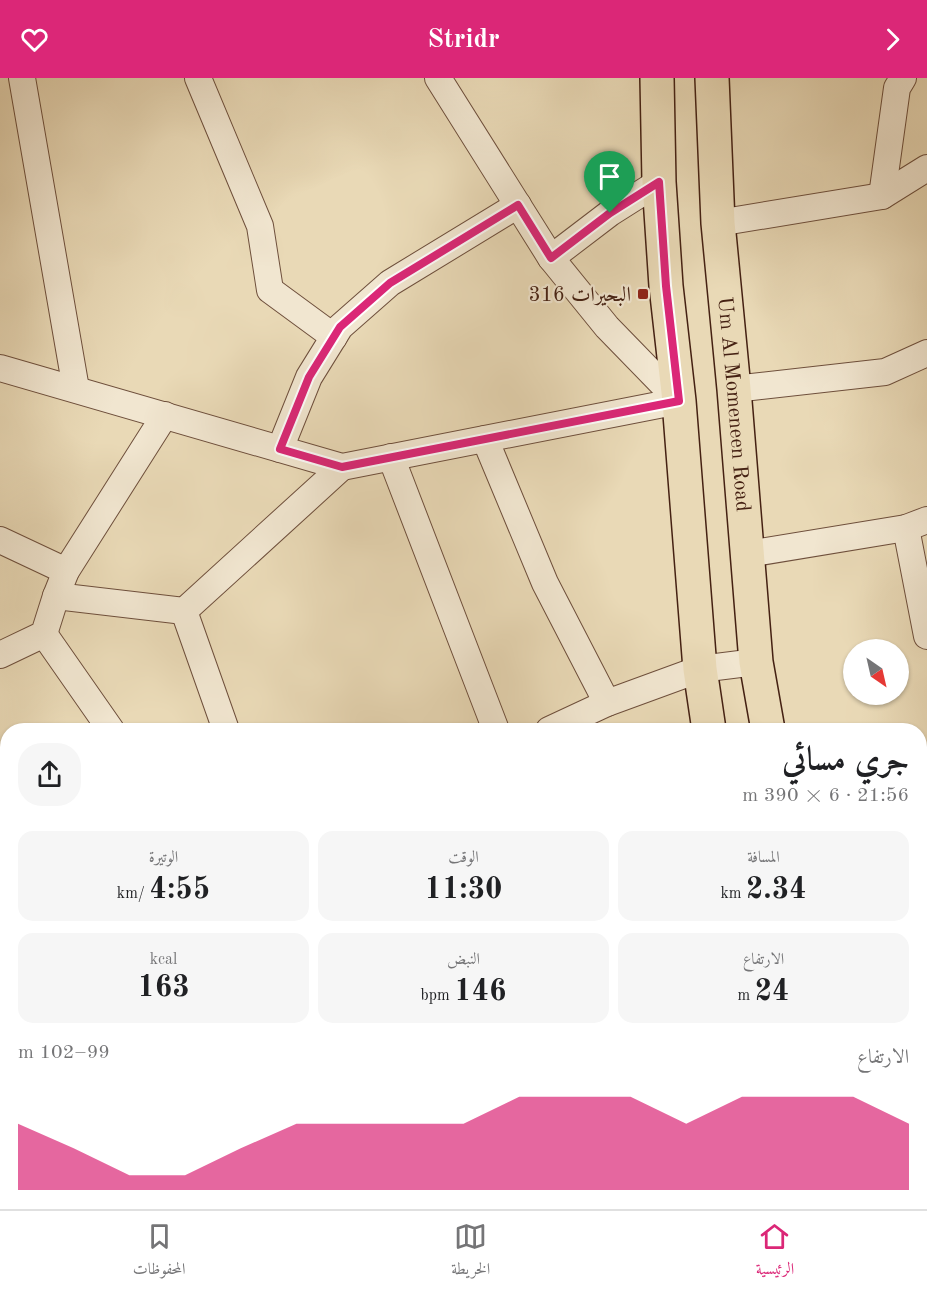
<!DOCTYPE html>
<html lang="ar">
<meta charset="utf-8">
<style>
:root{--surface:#fff;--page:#f6f6f6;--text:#202124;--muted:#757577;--line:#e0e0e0;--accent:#db2777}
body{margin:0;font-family:"Old Standard TT",Amiri,serif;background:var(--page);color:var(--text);direction:rtl;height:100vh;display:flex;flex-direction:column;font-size:22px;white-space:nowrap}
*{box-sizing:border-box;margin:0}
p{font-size:20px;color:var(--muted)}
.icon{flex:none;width:33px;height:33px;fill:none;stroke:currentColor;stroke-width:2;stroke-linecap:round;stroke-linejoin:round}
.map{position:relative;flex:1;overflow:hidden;direction:ltr}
.details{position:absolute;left:0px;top:645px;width:927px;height:486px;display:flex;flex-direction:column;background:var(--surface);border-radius:24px 24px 0 0;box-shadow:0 2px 4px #0004;direction:rtl}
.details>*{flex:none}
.needle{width:39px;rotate:146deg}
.tools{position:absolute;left:843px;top:561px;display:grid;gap:12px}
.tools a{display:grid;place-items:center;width:66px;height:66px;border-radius:50%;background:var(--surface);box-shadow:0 2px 4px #0004;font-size:30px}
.pin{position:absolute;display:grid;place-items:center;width:51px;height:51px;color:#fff;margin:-62px -26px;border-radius:50% 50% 50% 0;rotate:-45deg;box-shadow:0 0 6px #0007}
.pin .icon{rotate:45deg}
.round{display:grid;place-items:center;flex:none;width:63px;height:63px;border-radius:24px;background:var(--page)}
.summary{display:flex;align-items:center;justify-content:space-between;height:102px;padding:0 18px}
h1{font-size:33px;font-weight:700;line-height:45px}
.figures{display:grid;grid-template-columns:repeat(3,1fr);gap:9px;height:102px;padding:6px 18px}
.figures div{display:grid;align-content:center;border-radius:15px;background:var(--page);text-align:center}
.figures b{font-size:30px;font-weight:700}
.figures small{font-size:16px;font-weight:400}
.figures p{font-size:16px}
.chart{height:168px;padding:12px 18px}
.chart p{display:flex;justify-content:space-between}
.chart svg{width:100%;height:108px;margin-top:6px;fill:var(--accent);opacity:.7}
header{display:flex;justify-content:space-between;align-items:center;height:78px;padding:0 18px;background:var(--accent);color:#fff;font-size:27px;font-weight:700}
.menu{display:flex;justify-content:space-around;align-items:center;height:84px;border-top:2px solid var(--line);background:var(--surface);font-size:16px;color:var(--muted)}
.menu a{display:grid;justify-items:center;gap:3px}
.menu .on{color:var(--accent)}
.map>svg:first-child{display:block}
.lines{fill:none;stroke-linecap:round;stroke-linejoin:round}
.minor-casing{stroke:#6e4f3c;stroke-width:28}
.major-casing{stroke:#452113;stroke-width:36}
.minor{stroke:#f1e6d0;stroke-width:26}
.major{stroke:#e9d9b6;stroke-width:33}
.route-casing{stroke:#fff;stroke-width:12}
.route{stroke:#db2777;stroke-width:8}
.poi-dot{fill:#8f2418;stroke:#f1e6d0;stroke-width:2}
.labels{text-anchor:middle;stroke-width:4.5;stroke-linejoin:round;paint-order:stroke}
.poi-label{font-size:21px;fill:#452113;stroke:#f1e6d0;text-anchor:end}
.street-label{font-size:21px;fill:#452113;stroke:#f1e6d0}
</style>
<header><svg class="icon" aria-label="forward" viewBox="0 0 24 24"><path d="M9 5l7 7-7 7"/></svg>Stridr<svg class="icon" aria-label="heart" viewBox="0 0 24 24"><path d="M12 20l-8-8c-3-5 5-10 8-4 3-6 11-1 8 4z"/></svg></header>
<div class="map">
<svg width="927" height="1131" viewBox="0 0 927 1131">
<rect width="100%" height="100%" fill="#e9d9b6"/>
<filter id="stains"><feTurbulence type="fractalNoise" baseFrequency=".00333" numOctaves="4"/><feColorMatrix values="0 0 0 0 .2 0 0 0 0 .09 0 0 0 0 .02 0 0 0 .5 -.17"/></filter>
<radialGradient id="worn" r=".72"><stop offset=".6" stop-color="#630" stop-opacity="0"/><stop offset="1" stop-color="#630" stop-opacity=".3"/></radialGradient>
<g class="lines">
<defs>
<g id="minor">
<polyline points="22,0 76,311"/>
<polyline points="198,0 260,148 270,212 334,259"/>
<polyline points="438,0 551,180 607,249 679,323"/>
<polyline points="882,118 897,10 903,0"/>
<polyline points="718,145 882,118 927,90"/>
<polyline points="551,180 610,135 659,104"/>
<polyline points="0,290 342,389 679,323"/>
<polyline points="734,311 885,294 927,275"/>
<polyline points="165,337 66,493 56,518 184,533 342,389"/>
<polyline points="485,361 545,505 607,625"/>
<polyline points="280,371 309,299 340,249 390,205 518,127"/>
<polyline points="391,379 496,652"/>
<polyline points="906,450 927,558"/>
<polyline points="0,462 66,493"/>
<polyline points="748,476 906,450 927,442"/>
<polyline points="184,533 226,652"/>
<polyline points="44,556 111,652"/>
<polyline points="0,577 44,556 56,518"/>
<polyline points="549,652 607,625 700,591 756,584"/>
<polyline points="0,919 8,943"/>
<polyline points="0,989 8,979"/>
<polyline points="920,1066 927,1061"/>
<polyline points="207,1124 220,1131"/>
<polyline points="452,1124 457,1131"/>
<polyline points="558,1124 562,1131"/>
<polyline points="500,1131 510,1124"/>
<polyline points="818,1131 830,1124"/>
</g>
<g id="major">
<polyline points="657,0 659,104 666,208 679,323 700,591 709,652"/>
<path id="s1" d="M712,0L718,145L734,311L756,584L768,652"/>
<polyline points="920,1083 927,1101"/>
<polyline points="870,1124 874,1131"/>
</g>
</defs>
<use href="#minor" class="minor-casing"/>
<use href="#major" class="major-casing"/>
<use href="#minor" class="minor"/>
<use href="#major" class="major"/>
</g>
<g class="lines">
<defs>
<polygon id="route" points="659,104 666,208 679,323 342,389 280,371 309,299 340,249 390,205 518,127 551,180 610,135"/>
</defs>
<use href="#route" class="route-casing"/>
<use href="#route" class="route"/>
</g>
<rect class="poi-dot" x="637" y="210" width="12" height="12" rx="3"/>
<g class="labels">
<g class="poi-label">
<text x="631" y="223">البحيرات 316</text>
</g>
<g class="street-label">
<text dy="7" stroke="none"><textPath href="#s1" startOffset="327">Um Al Momeneen Road</textPath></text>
</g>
</g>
<rect width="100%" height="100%" filter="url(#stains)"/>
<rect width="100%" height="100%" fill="url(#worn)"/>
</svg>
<div class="tools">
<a><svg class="needle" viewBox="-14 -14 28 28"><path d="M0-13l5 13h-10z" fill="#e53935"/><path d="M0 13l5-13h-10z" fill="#757577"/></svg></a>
</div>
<div class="pin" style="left:610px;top:135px;background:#1e9e55"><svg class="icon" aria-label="arrive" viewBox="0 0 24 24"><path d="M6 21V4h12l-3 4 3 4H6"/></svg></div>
<section class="details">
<div class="summary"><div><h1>جري مسائي</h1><p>21:56 · 6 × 390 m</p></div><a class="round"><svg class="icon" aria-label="share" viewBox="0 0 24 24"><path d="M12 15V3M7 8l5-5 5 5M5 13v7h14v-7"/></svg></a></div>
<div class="figures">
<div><p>المسافة</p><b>2.34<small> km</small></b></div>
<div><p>الوقت</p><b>11:30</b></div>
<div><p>الوتيرة</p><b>4:55<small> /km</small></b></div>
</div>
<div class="figures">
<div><p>الارتفاع</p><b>24<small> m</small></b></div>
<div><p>النبض</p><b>146<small> bpm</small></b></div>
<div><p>kcal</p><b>163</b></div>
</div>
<div class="chart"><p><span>الارتفاع</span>99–102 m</p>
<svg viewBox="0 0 160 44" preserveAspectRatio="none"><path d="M0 44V17L10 27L20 38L30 38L40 27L50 17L60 17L70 17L80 17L90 6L100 6L110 6L120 17L130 6L140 6L150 6L160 17V44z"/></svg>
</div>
</section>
</div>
<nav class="menu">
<a class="on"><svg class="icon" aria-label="home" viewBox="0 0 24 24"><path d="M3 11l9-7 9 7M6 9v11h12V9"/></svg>الرئيسية</a>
<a><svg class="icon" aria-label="map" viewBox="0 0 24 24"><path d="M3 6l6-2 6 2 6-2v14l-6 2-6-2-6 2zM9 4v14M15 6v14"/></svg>الخريطة</a>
<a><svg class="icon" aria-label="saved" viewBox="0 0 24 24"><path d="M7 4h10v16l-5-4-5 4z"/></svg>المحفوظات</a>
</nav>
